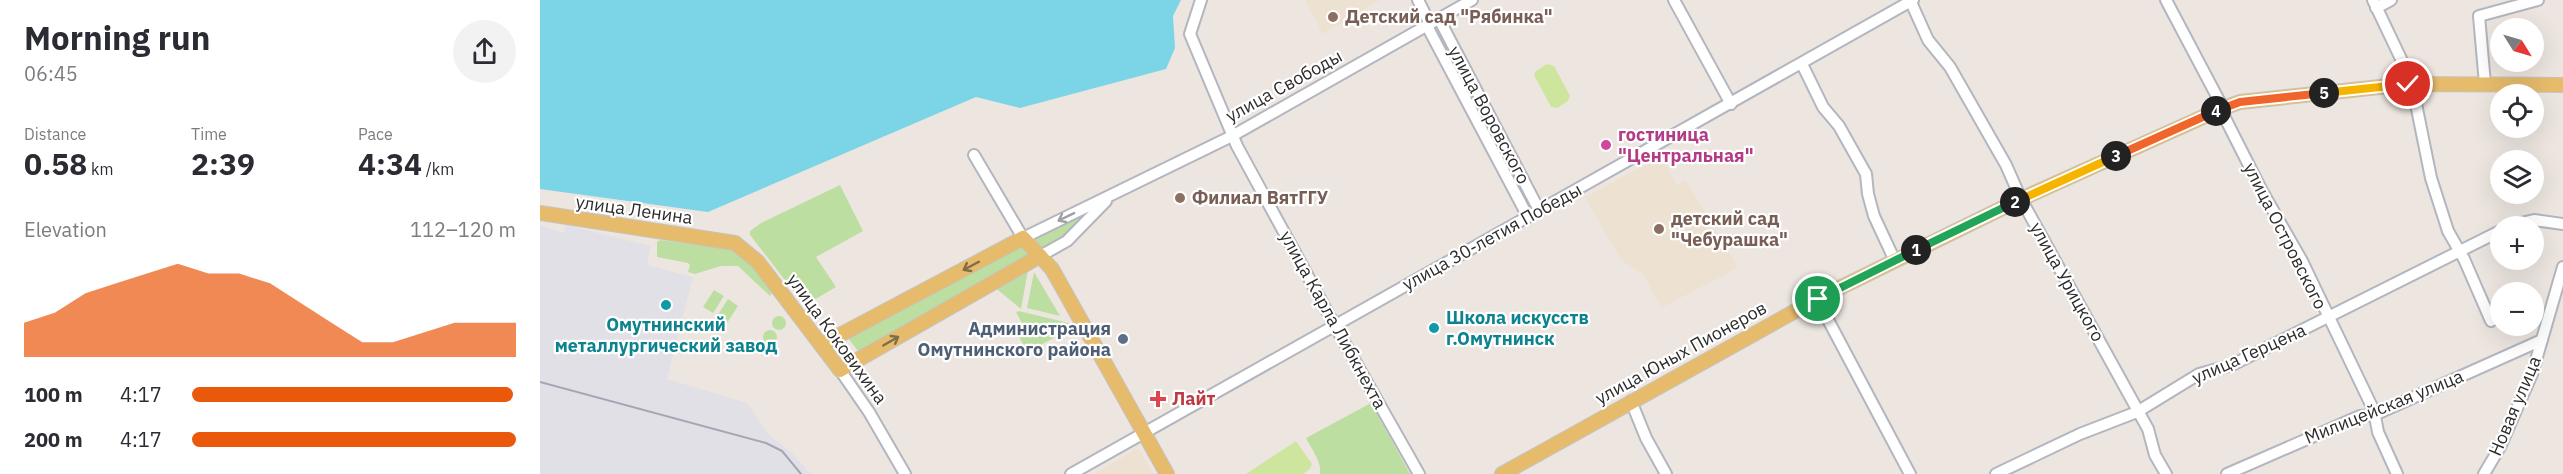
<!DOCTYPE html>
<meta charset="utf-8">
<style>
:root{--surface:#fff;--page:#f2f2f3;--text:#2b2b33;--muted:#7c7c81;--accent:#ea580c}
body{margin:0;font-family:"IBM Plex Sans",sans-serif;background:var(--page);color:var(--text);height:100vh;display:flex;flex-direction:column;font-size:22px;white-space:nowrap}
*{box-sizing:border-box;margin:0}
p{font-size:20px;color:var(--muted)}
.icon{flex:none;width:33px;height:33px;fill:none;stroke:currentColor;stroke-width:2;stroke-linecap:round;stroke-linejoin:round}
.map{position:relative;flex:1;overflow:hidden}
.drawer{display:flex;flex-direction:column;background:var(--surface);width:540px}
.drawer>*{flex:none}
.needle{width:39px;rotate:127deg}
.fabs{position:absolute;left:1950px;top:18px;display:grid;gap:12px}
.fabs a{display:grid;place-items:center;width:54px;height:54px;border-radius:50%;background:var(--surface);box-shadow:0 6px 24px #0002;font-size:30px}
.pin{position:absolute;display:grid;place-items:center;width:51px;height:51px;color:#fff;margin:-26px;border:3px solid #fff;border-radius:50%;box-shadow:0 2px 6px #0007}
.km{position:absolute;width:30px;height:30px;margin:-15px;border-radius:50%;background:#222;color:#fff;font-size:16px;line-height:30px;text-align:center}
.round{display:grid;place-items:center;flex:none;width:63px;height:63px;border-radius:32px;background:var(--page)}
.summary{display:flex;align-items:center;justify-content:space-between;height:102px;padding:0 24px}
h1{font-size:33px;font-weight:700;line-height:45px}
.stats{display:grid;grid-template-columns:repeat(3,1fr);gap:9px;height:102px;padding:6px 24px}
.stats div{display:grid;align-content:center}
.stats b{font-size:30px;font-weight:700}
.stats small{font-size:16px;font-weight:400}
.stats p{font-size:16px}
.chart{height:168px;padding:12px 24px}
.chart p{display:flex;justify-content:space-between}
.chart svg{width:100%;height:108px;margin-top:6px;fill:var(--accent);opacity:.7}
ul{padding:0 24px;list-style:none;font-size:20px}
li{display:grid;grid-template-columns:96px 72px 1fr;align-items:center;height:45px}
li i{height:15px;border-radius:8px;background:var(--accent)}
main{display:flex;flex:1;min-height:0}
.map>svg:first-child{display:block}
.industrial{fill:#e1e0e6}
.education{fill:#ede1d1}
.green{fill:#bddea1}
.pitch{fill:#cee59e}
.water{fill:#7cd5e6}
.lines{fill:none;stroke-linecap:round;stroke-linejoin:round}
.minor-casing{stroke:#b3b6be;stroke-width:14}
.major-casing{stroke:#c4c4c4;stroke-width:16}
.minor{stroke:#fff;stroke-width:10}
.major{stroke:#e6bc6c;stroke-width:14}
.rail{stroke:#a3a7b5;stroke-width:2}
.oneway{stroke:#a0a0a0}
.oneway2{stroke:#806d49}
.split-1-casing{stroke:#fff;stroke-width:12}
.split-2-casing{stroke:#fff;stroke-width:12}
.split-3-casing{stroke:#fff;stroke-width:12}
.split-4-casing{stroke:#fff;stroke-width:12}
.split-5-casing{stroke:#fff;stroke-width:12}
.split-6-casing{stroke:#fff;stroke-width:12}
.split-1{stroke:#22a559;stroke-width:8}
.split-2{stroke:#22a559;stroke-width:8}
.split-3{stroke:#f5b400;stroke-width:8}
.split-4{stroke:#f0652b;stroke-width:8}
.split-5{stroke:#f0652b;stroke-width:8}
.split-6{stroke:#f5b400;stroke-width:8}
.education-dot{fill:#8d6e63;stroke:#fff;stroke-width:2}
.hotel-dot{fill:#d1479c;stroke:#fff;stroke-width:2}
.culture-dot{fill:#0f9aa8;stroke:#fff;stroke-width:2}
.service-dot{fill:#5c6f8a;stroke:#fff;stroke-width:2}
.health-dot{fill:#e0444e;stroke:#fff;stroke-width:2}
.labels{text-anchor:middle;stroke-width:4.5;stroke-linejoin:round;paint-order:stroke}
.education-label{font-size:18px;font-weight:bold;fill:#785e54;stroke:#fff;text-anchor:start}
.street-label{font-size:18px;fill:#2c2c2c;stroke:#fff}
.hotel-label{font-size:18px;font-weight:bold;fill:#b23c85;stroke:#fff;text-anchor:start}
.culture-label{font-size:18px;font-weight:bold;fill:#0d838f;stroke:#fff;text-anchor:start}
.service-label{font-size:18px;font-weight:bold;fill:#4e5e75;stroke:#fff;text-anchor:end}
.health-label{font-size:18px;font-weight:bold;fill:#be3a42;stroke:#fff;text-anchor:start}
</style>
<main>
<section class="drawer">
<div class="summary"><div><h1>Morning run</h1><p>06:45</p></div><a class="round"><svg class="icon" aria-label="share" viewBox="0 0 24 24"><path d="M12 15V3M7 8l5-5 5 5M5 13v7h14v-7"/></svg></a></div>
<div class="stats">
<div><p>Distance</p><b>0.58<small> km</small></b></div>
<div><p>Time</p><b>2:39</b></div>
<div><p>Pace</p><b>4:34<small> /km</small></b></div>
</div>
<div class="chart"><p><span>Elevation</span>112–120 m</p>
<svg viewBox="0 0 160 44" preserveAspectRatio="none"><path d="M0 44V30L10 26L20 18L30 14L40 10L50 6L60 10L70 10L80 14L90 22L100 30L110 38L120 38L130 34L140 30L150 30L160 30V44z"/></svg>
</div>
<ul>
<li><b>100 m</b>4:17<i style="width:99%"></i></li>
<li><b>200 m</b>4:17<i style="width:100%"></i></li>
</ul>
</section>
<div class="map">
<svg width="2023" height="474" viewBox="0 0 2023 474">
<rect width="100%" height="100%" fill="#ede6e0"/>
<polygon class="industrial" points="0,225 24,233 26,225 111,246 107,265 153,277 127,379 207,403 230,436 250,451 271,474 0,474"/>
<g class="education">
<polygon points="765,0 840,0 783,34"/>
<polygon points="1121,156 1137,185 1146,180 1198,268 1121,308 1104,275 1081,260 1045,197"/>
<polygon points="598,448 613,474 554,474"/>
</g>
<g class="green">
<polygon points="906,41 988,196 982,200 899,44"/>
<polygon points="300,185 323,231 276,257 296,287 267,304 259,298 210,235 210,231 221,223"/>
<polygon points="544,214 543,217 522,239 504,249 496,243 494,236"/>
<polygon points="120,240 196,250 203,253 233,291 230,296 198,266 181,266 155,274 148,272 150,265 148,263 117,257 117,242"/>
<polygon points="481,242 489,255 322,351 318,351 308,338"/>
<polygon points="489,265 481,309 453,286"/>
<polygon points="494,272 520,316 487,308"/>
<polygon points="174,290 184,296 173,313 163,307"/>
<polygon points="188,299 198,306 187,323 177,316"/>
<polygon points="479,311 537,325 488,352 476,332 484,327 476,312"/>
<circle cx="239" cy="323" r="7"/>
<circle cx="230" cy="337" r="7"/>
<path d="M831,403L870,474H780C782,462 771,448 766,438Z"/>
</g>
<g class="pitch">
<polygon points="1007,64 1014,66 1030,96 1028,101 1017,108 1011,107 994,75 996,71"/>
<polygon points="756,441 772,464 770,469 763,474 706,474"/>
</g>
<polygon class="water" points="0,0 641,0 633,16 635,48 626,69 480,108 436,97 168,212 0,189"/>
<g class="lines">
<defs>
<g id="minor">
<polyline points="661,0 650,34 697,146 795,326 879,474"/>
<polyline points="878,0 890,24"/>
<polyline points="1134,0 1191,104"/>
<polyline points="1370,0 1388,40 1410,67 1466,165 1481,199 1608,429 1615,455 1626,474"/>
<polyline points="1626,0 1683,108 1685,118 1722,191 1762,261 1834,411 1838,432 1857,474"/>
<polyline points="1833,0 1862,61 1868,84"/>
<polyline points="1836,8 1851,0"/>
<polyline points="899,19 999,210"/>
<polyline points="887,26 988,217"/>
<polyline points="1262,64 1283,107 1299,126 1326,174 1328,194 1334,216 1355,261"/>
<polyline points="1872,84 1891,178 1908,231 1924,259 1951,321"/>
<polyline points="1945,84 1939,16 1998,0"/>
<polyline points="434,155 483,238 692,136 932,0"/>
<polyline points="1968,226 1994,220 2023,224"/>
<polyline points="500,256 527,241 566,201"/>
<polyline points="1277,299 1370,474"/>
<polyline points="300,370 329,412 365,474"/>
<polyline points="1091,401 1106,438 1126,474"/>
<polyline points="531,474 1373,0"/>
<polyline points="1456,474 1540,434 1597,412 1659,374 1692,365 1960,231"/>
<polyline points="1687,474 1820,416 1834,415 2002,340"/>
<polyline points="1944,474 1960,447 1992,374 2023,267"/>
</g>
<g id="major">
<polyline points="0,213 195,243 218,262 300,370 500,256"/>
<polyline points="281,345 483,238 512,269 627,474"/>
<polyline points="962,474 1277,299 1481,199 1683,108 1700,102 1868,84 2023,85"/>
</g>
</defs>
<use href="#minor" class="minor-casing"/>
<use href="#major" class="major-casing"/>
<use href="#minor" class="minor"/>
<use href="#major" class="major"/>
<polyline class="rail" points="0,382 226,443 242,451 261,474"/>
</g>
<defs><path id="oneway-shaft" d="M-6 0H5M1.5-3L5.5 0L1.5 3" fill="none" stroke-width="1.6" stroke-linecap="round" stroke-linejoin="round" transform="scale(1.5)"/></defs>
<use class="oneway" href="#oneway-shaft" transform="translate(526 217) rotate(154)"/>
<g class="oneway2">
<use href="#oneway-shaft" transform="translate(431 266) rotate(152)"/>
<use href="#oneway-shaft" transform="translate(351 341) rotate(-30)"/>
</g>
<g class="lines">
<defs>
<polyline id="split-1" points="1278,299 1376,250"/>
<polyline id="split-2" points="1376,250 1475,202"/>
<polyline id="split-3" points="1475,202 1576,156"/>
<polyline id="split-4" points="1576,156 1676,111"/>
<polyline id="split-5" points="1676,111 1700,102 1784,93"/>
<polyline id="split-6" points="1784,93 1868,84"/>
</defs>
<use href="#split-1" class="split-1-casing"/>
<use href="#split-2" class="split-2-casing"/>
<use href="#split-3" class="split-3-casing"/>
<use href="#split-4" class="split-4-casing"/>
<use href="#split-5" class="split-5-casing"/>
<use href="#split-6" class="split-6-casing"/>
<use href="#split-1" class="split-1"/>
<use href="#split-2" class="split-2"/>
<use href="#split-3" class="split-3"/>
<use href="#split-4" class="split-4"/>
<use href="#split-5" class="split-5"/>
<use href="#split-6" class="split-6"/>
</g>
<g class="education-dot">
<circle cx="793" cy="17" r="6"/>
<circle cx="640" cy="198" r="6"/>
<circle cx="1119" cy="229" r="6"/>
</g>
<circle class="hotel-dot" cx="1066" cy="145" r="6"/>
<g class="culture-dot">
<circle cx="126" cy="305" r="6"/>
<circle cx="894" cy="328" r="6"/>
</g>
<circle class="service-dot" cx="583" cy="339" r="6"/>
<path class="health-dot" d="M615 390h6v6h6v6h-6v6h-6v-6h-6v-6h6z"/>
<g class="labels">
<g class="education-label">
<text x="805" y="23">Детский сад "Рябинка"</text>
<text x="652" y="204">Филиал ВятГГУ</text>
<text x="1131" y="225">детский сад<tspan x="1131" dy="21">"Чебурашка"</tspan></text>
</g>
<g class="street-label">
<text transform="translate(744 86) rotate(-29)" y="6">улица Свободы</text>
<text transform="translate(949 115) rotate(62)" y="6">улица Воровского</text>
<text transform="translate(94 210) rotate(8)" y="6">улица Ленина</text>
<text transform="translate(1745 236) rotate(63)" y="6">улица Островского</text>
<text transform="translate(952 237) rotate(-29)" y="6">улица 30-летия Победы</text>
<text transform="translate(1527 282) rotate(61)" y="6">улица Урицкого</text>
<text transform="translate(793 320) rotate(61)" y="6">улица Карла Либкнехта</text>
<text transform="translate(297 339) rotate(54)" y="6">улица Коковихина</text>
<text transform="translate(1141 353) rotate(-29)" y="6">улица Юных Пионеров</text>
<text transform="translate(1709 354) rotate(-24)" y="6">улица Герцена</text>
<text transform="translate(1975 406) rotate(-67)" y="6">Новая улица</text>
<text transform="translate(1844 407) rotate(-22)" y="6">Милицейская улица</text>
</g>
<g class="hotel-label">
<text x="1078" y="141">гостиница<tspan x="1078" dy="21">"Центральная"</tspan></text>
</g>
<g class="culture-label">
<text x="906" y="324">Школа искусств<tspan x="906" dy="21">г.Омутнинск</tspan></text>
<text x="126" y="331" text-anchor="middle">Омутнинский<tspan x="126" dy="21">металлургический завод</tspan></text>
</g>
<g class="service-label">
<text x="571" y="335">Администрация<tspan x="571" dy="21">Омутнинского района</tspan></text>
</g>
<g class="health-label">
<text x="632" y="405">Лайт</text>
</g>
</g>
</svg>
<div class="fabs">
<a><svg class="needle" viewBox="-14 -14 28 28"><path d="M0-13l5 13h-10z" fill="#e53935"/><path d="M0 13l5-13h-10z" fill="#7c7c81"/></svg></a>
<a><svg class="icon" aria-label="locate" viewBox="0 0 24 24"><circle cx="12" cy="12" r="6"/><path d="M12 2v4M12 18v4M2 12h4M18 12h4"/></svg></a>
<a><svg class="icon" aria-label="layers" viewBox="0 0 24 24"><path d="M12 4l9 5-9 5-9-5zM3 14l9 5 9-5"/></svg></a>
<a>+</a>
<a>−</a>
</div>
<div class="pin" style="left:1278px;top:299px;background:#1e9e55"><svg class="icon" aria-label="arrive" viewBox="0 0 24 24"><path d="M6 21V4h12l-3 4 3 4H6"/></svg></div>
<div class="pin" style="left:1868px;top:84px;background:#d93025"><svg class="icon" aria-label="check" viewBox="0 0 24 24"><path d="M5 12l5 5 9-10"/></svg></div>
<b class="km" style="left:1376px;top:250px">1</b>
<b class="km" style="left:1475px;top:202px">2</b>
<b class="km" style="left:1576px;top:156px">3</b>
<b class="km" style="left:1676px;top:111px">4</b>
<b class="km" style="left:1784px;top:93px">5</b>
</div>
</main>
